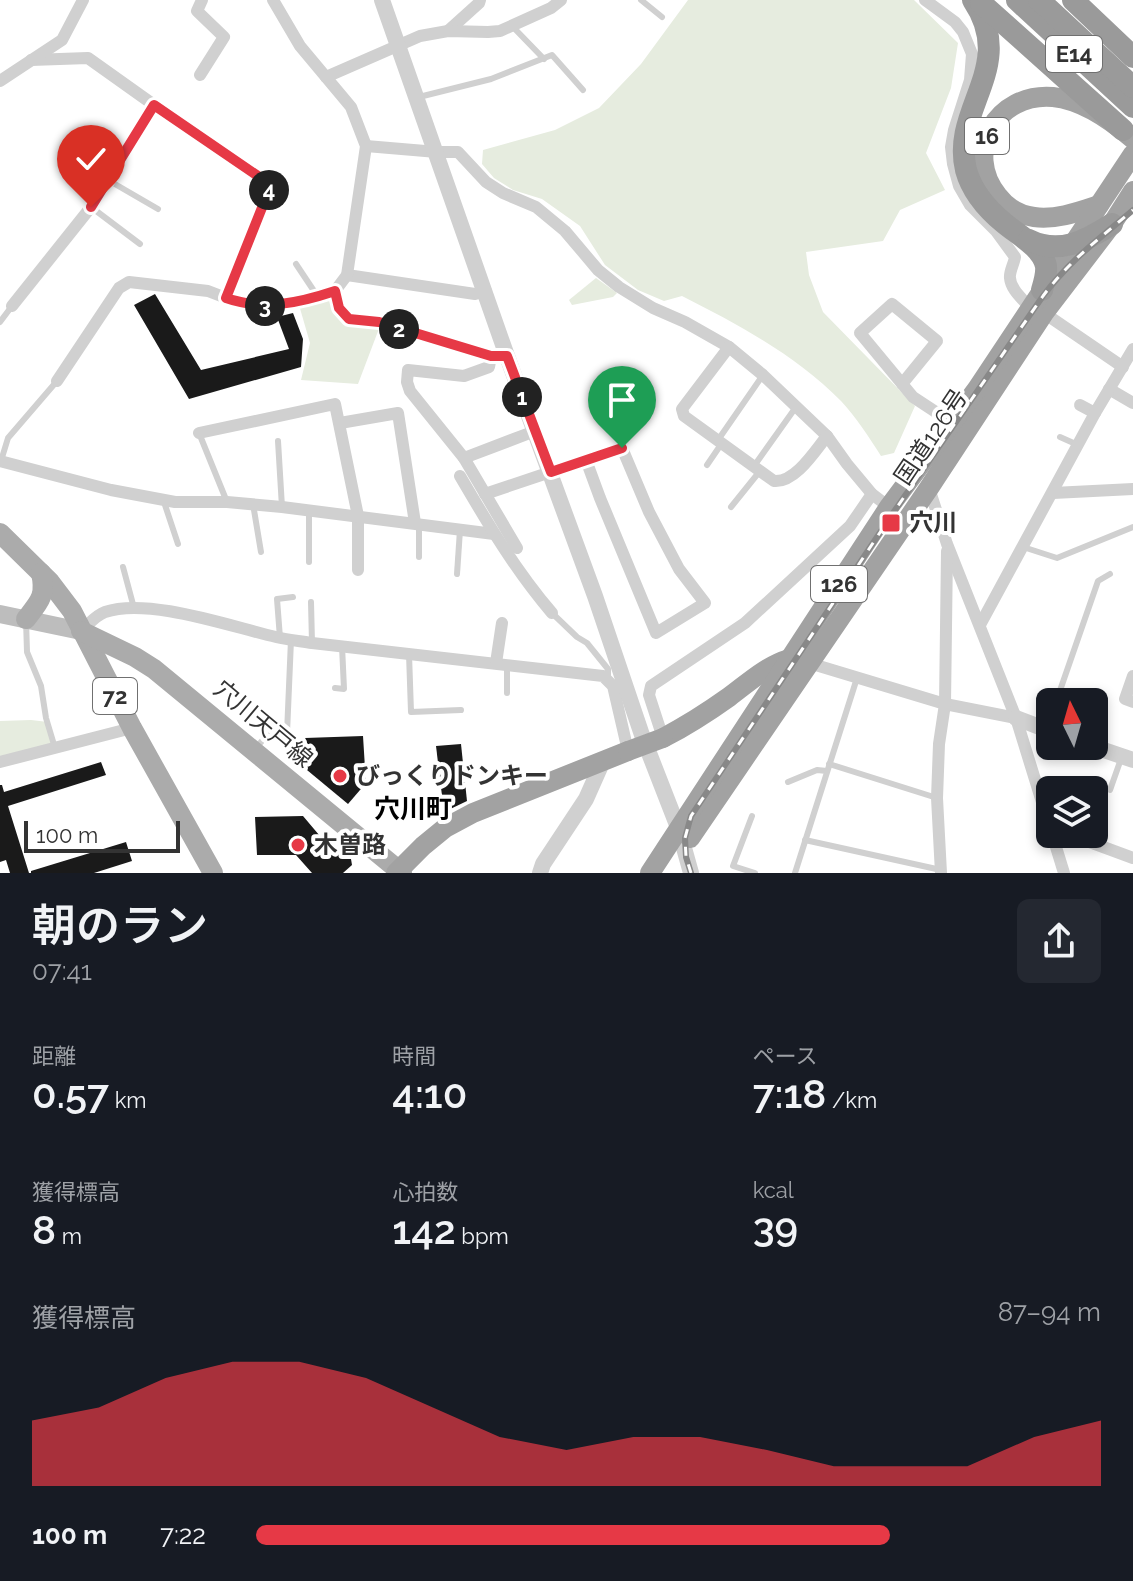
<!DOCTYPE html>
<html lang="ja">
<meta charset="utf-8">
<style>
:root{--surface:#171b24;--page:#242831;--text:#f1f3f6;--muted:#9ea1a6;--accent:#e63946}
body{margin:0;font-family:Raleway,"Noto Sans JP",sans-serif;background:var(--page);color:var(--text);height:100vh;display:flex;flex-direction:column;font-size:30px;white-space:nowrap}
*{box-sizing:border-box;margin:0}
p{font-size:26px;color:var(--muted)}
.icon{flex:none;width:44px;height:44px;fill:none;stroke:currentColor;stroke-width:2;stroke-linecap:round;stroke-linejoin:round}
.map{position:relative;height:873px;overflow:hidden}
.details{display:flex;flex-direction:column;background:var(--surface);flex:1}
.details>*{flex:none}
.needle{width:52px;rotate:355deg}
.buttons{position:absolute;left:1036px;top:688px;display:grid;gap:16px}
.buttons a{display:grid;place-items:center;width:72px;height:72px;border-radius:12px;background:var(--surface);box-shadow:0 4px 12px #0003;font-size:40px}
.scale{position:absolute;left:24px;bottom:20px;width:156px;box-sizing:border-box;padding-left:8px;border:4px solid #333;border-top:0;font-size:22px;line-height:28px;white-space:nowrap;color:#333;-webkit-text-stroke:6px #fff;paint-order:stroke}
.pin{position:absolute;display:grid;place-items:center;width:68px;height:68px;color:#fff;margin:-82px -34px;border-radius:50% 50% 50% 0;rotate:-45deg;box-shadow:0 0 8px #0007}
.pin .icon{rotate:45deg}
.km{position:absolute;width:40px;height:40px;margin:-20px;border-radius:50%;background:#222;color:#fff;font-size:22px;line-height:40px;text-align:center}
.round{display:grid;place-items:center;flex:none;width:84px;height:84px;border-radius:12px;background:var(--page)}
.headline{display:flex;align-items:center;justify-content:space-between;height:136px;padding:0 32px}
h1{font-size:44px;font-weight:600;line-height:60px}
.stats{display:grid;grid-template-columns:repeat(3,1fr);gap:12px;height:136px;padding:8px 32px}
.stats div{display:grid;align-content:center}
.stats b{font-size:40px;font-weight:600}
.stats small{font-size:22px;font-weight:400}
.stats p{font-size:22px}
.chart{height:224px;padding:16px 32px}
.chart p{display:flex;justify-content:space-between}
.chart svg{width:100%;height:144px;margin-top:8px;fill:var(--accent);opacity:.7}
ul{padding:0 32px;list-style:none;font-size:26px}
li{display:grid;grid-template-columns:128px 96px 1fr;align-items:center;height:60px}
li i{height:20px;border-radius:10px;background:var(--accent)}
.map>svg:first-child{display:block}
.green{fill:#e6ecdf}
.building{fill:#1a1a1a}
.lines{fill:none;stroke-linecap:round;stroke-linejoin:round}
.service{stroke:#d0d0d0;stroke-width:6}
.minor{stroke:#d0d0d0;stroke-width:12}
.tertiary{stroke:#d0d0d0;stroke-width:16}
.secondary{stroke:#bdbdbd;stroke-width:18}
.primary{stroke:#ababab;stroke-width:20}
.trunk{stroke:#a2a2a2;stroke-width:20}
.motorway{stroke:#9a9a9a;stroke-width:22}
.rail-casing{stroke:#888;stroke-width:6}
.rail{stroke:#fff;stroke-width:3;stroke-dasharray:9;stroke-linecap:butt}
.trunk-bridge{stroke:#a2a2a2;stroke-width:20}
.route-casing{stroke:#fff;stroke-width:16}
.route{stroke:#e63946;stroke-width:10}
.poi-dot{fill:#e63946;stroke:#fff;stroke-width:3}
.labels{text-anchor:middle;stroke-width:8;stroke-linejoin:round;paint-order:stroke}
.shield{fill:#fff;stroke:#707070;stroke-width:2}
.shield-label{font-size:22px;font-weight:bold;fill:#333}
.street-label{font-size:24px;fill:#333;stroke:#fff}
.poi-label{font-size:24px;font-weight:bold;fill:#333;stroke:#fff;text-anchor:start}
.neighbourhood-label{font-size:26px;font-weight:bold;fill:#000;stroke:#fff}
</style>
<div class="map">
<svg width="1133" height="873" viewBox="0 0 1133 873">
<rect width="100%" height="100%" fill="#fff"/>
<g class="green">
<path d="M688,0H914L958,43L951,88L926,153L945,190L900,210L883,241L806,252L809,275L823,312L915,406L894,453L881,456C869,437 856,417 841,401C796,355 739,325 682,296L664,301L638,290L605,265L580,226L542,199L513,190L494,178L482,164L483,150L555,130L599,108L641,64Z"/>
<polygon points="596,278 617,293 613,297 572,305 569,300"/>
<path d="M332,300C341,329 353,323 380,326L358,384L301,380L310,343L299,305Z"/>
<polygon points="31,720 48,722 52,745 0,758 0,721"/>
</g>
<g class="building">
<polygon points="155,294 201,370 289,349 277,317 293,313 303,339 301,367 189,399 134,305"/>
<polygon points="363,736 366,783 348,804 307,770 305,738"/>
<polygon points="461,744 467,801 444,812 436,746"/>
<polygon points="101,762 106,775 8,806 29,873 10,873 6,860 0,862 0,785 2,785 4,792"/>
<polygon points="303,816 325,842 336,843 344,847 350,853 352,865 343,873 312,873 296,855 257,855 255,817"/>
<polygon points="126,842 132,861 94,873 31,873 31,871"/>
</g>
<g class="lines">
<g class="service">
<polyline points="641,0 662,17"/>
<polyline points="512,26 544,59"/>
<polyline points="419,97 491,79 552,55 583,90"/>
<polyline points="108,180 158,209"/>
<polyline points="91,207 140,244"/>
<polyline points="296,264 318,297"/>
<polyline points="226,297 271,185"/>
<polyline points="0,322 12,306"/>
<polyline points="199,433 227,502"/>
<polyline points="1060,437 1078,445"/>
<polyline points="718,440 763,375"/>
<polyline points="278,441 282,507"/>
<polyline points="1,461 8,438 57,381"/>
<polyline points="707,465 722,443"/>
<polyline points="754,466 796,407"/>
<polyline points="163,499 178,544"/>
<polyline points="253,504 261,552"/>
<polyline points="731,507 760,471"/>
<polyline points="1023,547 1057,558 1133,527"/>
<polyline points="419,557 419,525"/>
<polyline points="309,562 309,511"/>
<polyline points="123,567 134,608"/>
<polyline points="457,574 460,530"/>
<polyline points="311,602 312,643"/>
<polyline points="552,613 577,637 587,643 608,669 608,677"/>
<polyline points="26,620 27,652 41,686 46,718 55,748"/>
<polyline points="280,638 277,599 293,597"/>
<polyline points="409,654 411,712 461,710"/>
<polyline points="335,688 344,689 342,646"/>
<polyline points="507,693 507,665"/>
<polyline points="1056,702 1098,581 1110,574"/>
<polyline points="255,749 268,734 287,733 291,640"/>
<polyline points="829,764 937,798"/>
<polyline points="788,782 817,770 827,771"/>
<polyline points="1110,790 1122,756"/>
<polyline points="752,816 733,866 755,873"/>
<polyline points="805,840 941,870"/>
<polyline points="795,873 857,678"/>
</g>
<g class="minor">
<path d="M925,0L955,22L963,32L972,54L970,80L954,130L951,147L953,164L959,186L970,205L996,231L1015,257C1014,264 1009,272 1010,278C1011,290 1023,299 1030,308"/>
<polyline points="448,31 479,3 480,0"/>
<polyline points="31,60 88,58 154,105 271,185"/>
<polyline points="200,75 224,37 197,11 202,0"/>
<polyline points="326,77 420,36 448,31 488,32 500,31 551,8 561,0"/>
<polyline points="0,81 62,40 83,0"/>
<polyline points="366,146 437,152 458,152 486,182 503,193 536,207 565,231 598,270 619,287 653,308 685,322 729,347 763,375 827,436 847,464 872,494 889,507"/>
<polyline points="347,275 475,294 486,291"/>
<polyline points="335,291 339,308 349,319 379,322 496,356"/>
<polyline points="12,306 91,207 154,105"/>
<polyline points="1044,313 1123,367"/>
<path d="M729,347L682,409L684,416L774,481C795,483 815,451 827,436"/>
<polyline points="491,356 489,367 464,376 408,370 407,382 410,391 464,458 517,548"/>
<polyline points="57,381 119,288 129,282 208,291 234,301 265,306 299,302 335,291 347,275 366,146 351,107 300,46 273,0"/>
<polyline points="902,384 937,341 892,304 860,333 913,397 951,422"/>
<polyline points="1109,389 1133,403"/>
<polyline points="1080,405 1095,413"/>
<polyline points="340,423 398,413 415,523"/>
<polyline points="199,433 335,404 358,516 358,570"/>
<polyline points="464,458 535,431"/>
<polyline points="0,461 111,490 175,502 227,502 282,507 494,534"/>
<path d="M460,476C488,524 516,571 552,613"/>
<polyline points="929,488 947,544 1016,718 1050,828"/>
<polyline points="1053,493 1133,489"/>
<polyline points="485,494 622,448 649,512 679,569 705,603 656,633 600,498 586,460"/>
<polyline points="980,625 1095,413 1133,349"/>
<path d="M81,631C89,624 96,615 105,612C148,597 232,627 276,637C288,640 300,641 312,643L603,676L613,686L628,751"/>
<polyline points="496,663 502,623"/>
<polyline points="809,663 945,704 1016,718"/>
<polyline points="1133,676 1125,699 1133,702"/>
<polyline points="663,738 649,695 651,686 745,623 850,526 872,494"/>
<polyline points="0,762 132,728"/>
<polyline points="1052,834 1064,873"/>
<polyline points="1068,834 1133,858"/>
<polyline points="941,873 937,798 939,744 945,704 947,551"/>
</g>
<g class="tertiary">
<polyline points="382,0 507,356 595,596 642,735 679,830 691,873"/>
<polyline points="1016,718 1050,731"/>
<polyline points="1092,746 1133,760"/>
<polyline points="540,873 543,864 586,799 602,763"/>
</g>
<polyline class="secondary" points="0,614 81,631"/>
<g class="primary">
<polyline points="0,533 50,582 72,611 132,728 213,873"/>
<path d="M26,619C40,601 46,596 41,573"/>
<polyline points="81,631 135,657 154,669 402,873"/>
</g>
<g class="trunk">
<path d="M1099,205C1078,212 1056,220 1034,217C1018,215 1007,208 998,196C962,152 997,92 1053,97C1083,100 1111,120 1133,139"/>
<path d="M663,738C686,726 708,712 729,697C748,683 766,666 789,659"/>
<polyline points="690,838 929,488 1044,313 1112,224 1133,191"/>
<polyline points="396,873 423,846 445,828 473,813 628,751"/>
<polyline points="650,873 889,507 977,389 1133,154"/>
</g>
<g class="motorway">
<path d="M973,0C1018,67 951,108 966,170C972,192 987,209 1004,223C1018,235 1042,247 1046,266C1047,274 1044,283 1042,290"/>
<polyline points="1017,0 1133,107"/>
<polyline points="1039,0 1133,87"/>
<polyline points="1073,0 1133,57"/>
<polyline points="981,3 1123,130"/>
<path d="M1029,240C1059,255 1086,241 1112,224"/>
</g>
<defs>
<path id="rail" d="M691,873L686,857L685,838L691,816L893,513L1043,296C1070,260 1099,239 1133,210"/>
</defs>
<use href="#rail" class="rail-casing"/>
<use href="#rail" class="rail"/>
<polyline class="trunk-bridge" points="628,751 663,738"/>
</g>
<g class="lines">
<defs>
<path id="route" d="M91,207L154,105L271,185L226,298C263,311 299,303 335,291L339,308L349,319L379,322L491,356H507L551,472L622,448"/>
</defs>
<use href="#route" class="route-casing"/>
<use href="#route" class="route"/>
</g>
<g class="poi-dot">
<rect x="881" y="513" width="20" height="20" rx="4"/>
<circle cx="340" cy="776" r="8"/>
<circle cx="298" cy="845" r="8"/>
</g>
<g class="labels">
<g class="shield">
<rect x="1046" y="36" width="56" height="36" rx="6"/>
<rect x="965" y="118" width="44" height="36" rx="6"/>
<rect x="811" y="566" width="56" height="36" rx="6"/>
<rect x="93" y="678" width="44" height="36" rx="6"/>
</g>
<g class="shield-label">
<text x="1074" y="62">E14</text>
<text x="987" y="144">16</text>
<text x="839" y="592">126</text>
<text x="115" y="704">72</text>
</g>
<g class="street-label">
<text transform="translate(931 437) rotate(-56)" y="8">国道126号</text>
<text transform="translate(263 724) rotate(40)" y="8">穴川天戸線</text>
</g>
<g class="poi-label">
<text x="909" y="531">穴川</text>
<text x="356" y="784">びっくりドンキー</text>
<text x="314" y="853">木曽路</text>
</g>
<g class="neighbourhood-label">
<text x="413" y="818">穴川町</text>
</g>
</g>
</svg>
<div class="buttons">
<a><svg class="needle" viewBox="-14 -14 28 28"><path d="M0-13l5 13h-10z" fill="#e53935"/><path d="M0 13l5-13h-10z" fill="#9ea1a6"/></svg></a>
<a><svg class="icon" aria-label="layers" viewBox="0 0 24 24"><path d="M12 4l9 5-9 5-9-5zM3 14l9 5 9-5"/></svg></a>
</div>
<div class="scale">100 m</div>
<div class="pin" style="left:622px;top:448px;background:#1e9e55"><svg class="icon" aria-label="arrive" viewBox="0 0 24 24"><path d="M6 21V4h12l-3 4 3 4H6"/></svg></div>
<div class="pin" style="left:91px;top:207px;background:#d93025"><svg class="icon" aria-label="check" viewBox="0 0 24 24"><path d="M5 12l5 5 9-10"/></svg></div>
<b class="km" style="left:522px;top:397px">1</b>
<b class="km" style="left:399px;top:329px">2</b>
<b class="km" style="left:265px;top:306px">3</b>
<b class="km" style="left:269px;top:190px">4</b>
</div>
<section class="details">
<div class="headline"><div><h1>朝のラン</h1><p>07:41</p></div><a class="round"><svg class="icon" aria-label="share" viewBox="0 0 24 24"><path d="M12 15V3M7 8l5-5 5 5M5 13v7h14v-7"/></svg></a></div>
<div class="stats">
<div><p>距離</p><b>0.57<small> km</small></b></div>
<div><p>時間</p><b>4:10</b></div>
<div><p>ペース</p><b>7:18<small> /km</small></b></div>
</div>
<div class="stats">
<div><p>獲得標高</p><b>8<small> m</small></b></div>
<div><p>心拍数</p><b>142<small> bpm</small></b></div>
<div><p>kcal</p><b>39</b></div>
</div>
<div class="chart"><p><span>獲得標高</span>87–94 m</p>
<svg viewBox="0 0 160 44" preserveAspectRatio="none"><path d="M0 44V24L10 20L20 11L30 6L40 6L50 11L60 20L70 29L80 33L90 29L100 29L110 33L120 38L130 38L140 38L150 29L160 24V44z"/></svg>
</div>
<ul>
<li><b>100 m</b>7:22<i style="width:75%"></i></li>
</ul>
</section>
